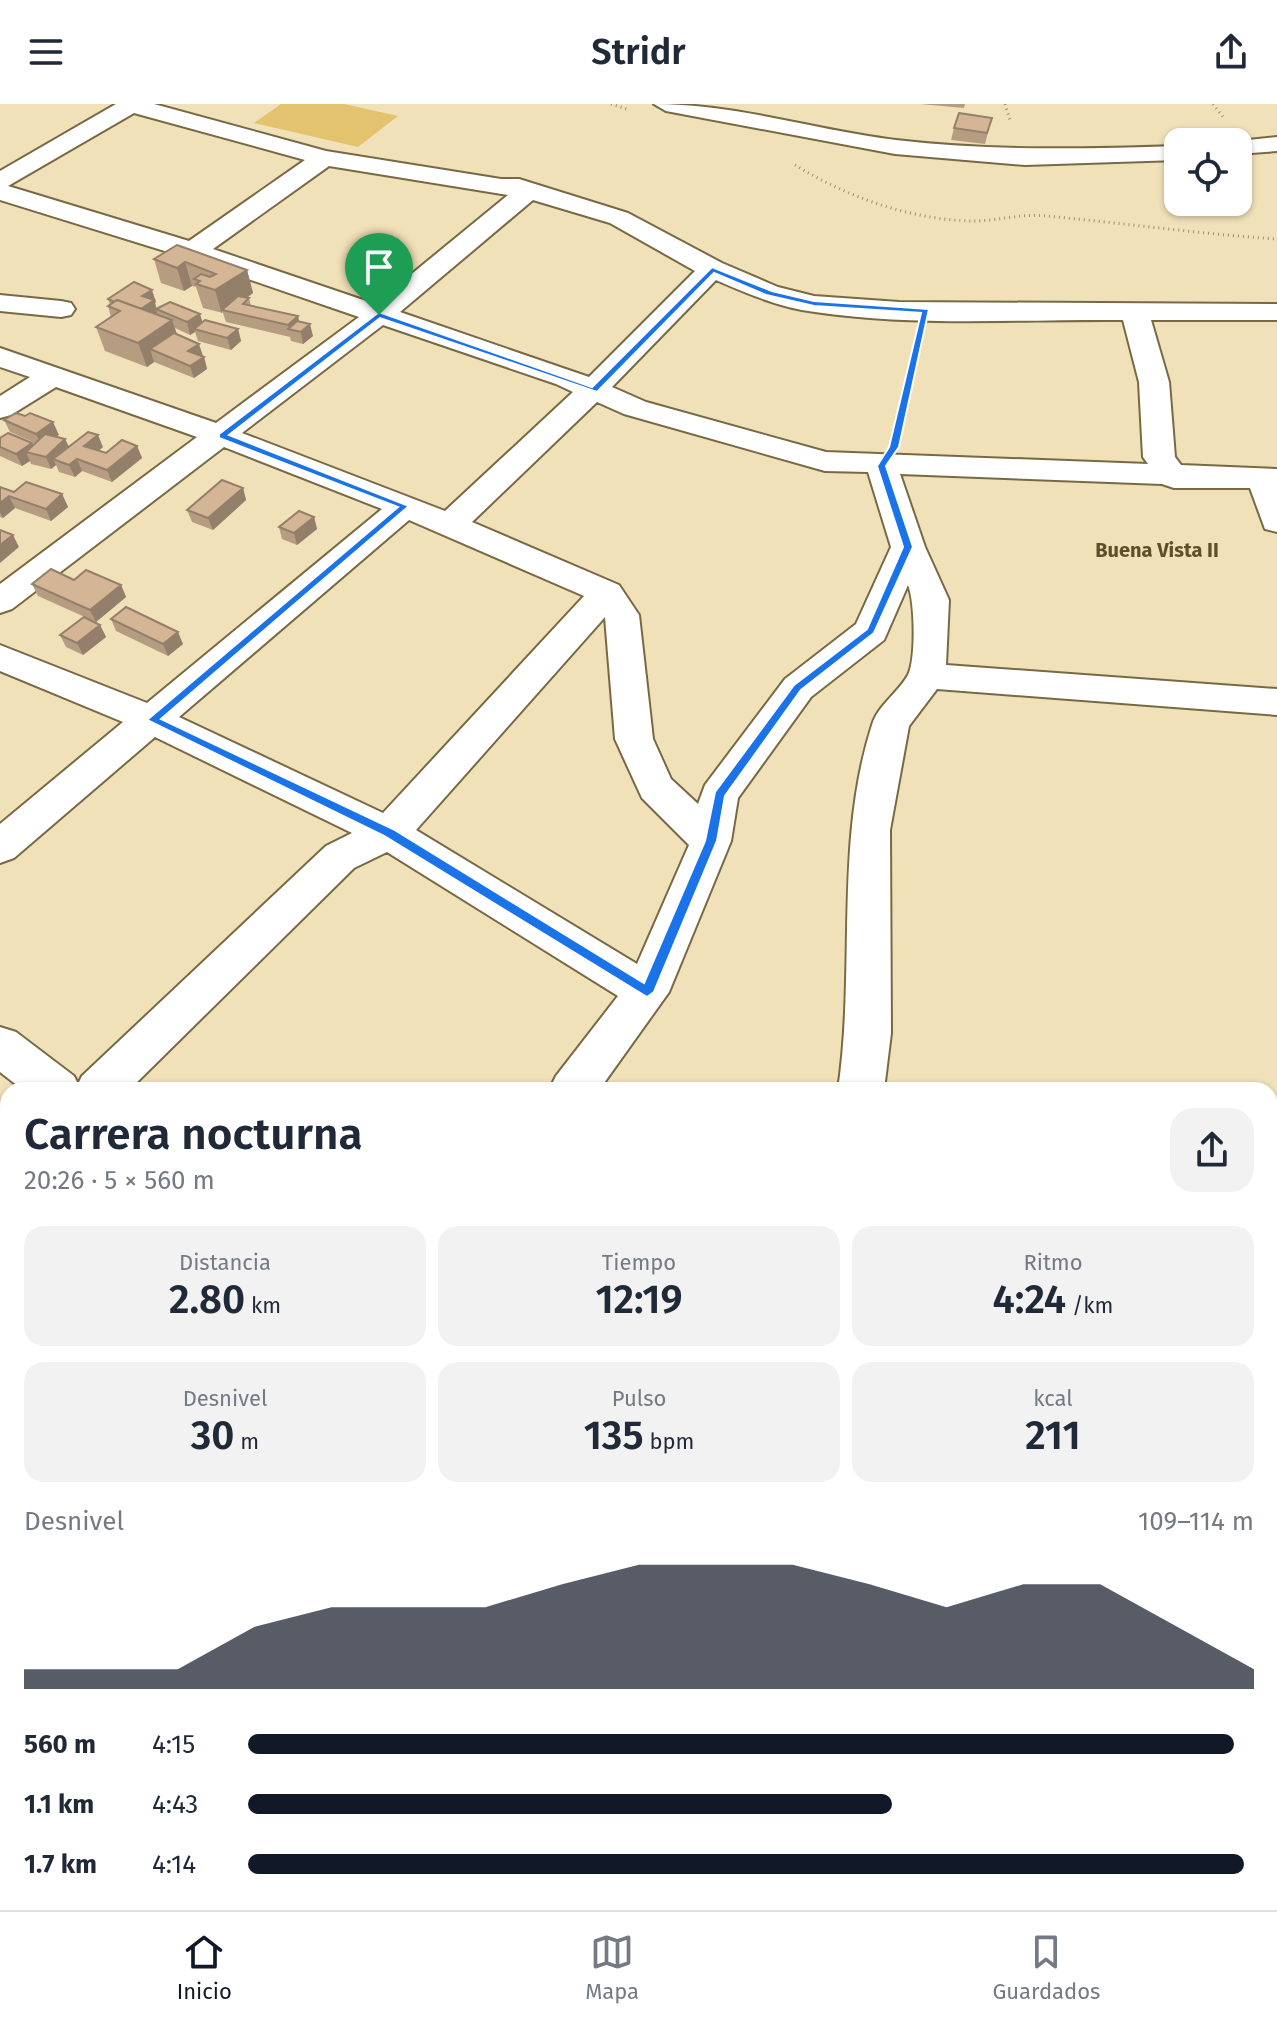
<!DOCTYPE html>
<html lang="es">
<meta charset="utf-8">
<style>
:root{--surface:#fff;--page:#f2f2f3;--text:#1f2937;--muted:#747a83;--line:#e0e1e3;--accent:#111827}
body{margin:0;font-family:"Fira Sans",sans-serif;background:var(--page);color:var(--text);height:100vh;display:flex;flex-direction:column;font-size:30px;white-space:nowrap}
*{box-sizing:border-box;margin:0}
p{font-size:26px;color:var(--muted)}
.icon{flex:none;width:44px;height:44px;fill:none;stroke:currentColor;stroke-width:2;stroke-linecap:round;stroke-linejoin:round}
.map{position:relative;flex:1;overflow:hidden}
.drawer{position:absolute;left:0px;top:978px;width:1278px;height:828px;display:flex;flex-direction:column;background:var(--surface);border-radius:24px 24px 0 0;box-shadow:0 2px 6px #0004}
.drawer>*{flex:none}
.controls{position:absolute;left:1164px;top:24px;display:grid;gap:16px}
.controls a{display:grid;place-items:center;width:88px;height:88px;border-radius:16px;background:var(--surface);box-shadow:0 2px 6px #0004;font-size:40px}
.pin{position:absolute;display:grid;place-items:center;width:68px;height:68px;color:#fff;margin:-82px -34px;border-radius:50% 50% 50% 0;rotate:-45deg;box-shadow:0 0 8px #0007}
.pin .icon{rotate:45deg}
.round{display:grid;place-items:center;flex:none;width:84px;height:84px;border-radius:24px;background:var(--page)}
.overview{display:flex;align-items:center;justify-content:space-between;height:136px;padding:0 24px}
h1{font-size:44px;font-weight:600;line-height:60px}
.figures{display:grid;grid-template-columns:repeat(3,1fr);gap:12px;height:136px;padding:8px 24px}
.figures div{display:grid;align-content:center;border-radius:20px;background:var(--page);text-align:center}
.figures b{font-size:40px;font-weight:600}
.figures small{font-size:22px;font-weight:400}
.figures p{font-size:22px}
.chart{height:224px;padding:16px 24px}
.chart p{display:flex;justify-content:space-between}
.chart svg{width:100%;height:144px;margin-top:8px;fill:var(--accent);opacity:.7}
ul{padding:0 24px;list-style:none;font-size:26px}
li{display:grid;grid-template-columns:128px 96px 1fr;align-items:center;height:60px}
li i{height:20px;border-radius:10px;background:var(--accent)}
header{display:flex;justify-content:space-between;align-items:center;height:104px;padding:0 24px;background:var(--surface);font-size:36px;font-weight:600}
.dock{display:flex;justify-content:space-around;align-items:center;height:112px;border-top:2px solid var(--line);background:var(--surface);font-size:22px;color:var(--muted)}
.dock a{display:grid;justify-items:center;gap:4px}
.dock .active{color:var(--accent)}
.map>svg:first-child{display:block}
.green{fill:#e4c36f}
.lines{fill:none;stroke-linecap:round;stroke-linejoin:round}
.minor-casing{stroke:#786945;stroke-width:4}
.path-far1{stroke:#9b9072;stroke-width:3;stroke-dasharray:1 4;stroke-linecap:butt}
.path{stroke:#9b9072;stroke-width:4;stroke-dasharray:2 5;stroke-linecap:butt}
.minor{fill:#fff;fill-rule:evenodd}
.wall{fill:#b69d82}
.shaded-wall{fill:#947f6a}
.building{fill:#d4b697;stroke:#947f6a;stroke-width:2}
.route{fill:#1a73e8;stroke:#fff;stroke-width:2;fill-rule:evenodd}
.labels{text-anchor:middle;stroke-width:7;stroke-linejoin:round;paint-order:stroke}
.far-neighbourhood-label{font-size:20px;font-weight:bold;fill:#5d4f2b;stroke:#f1e1b9}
</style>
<header><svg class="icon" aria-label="menu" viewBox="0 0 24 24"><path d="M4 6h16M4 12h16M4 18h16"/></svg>Stridr<svg class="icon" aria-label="share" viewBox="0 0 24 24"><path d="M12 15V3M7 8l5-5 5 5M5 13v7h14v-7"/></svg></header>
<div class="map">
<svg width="1277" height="1806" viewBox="0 0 1277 1806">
<rect width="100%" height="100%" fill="#f1e1b9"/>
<polygon class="green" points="281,0 344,0 398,12 358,43 254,19"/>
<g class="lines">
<defs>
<g id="minor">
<path d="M116,0H154L326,47L501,75H519L628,109L722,159L778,183L814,192L899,198L1277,200V216H1151L1169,278L1175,353L1181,361L1277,365V428L1265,425L1250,384H1174L1162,380L900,370L925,443L949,496L946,561L1277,585V611L937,585L909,622L890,726L891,929L884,986H838C856,865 834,739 872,621C878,601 898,589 908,571C916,555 915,498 908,481L884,536L811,593L738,694L731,737L669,888L599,986H549L556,972L618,892L387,748L354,764L129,986H23L0,968V923L16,928L74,972L78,980L82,972L326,742L352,729L155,633L14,754L0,759V720L123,618L0,567V541L147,599L382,405L224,343L12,505L0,509V480L197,333L56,283L11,311L0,314V292L30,273L0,263V244L216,319L359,213L184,153L0,96V67ZM134,9L305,56L189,137L8,82ZM329,62L508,91L375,200L213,145ZM533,96L610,119L695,167L589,273L400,208ZM716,176C748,190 781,204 815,208C916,223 1021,215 1123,216L1139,278L1143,353L1148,360L826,348L646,298L612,283ZM383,221L556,280L573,288L445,407L242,329ZM597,298L624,310L825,367L868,368L891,443L856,520L785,575L705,681L698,700L671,675L653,635L639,511L619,481L472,418ZM409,416L584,492L383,709L179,613ZM605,513L615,635L642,694L689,741L637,860L416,726Z"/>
<path d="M654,0C737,0 815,26 896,36C991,47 1083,45 1178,42V56L1025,61L895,50L666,7Z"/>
<polygon points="1277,33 1277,47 1238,50 1238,38 1229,38"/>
<polygon points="0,191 61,197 71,199 75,205 71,211 61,213 0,207"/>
<polygon points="1277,1036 1277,1087 1270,1090 1270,1039"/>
<polygon points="8,1050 8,1098 0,1101 0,1053"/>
<polygon points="1270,1565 1277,1568 1277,1633 1270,1630"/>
<polygon points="8,1758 8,1798 37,1798 34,1806 0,1806 0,1761"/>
<polygon points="1270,1780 1276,1806 1212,1806 1213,1798 1270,1798"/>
<polygon points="620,1798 684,1798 683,1806 619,1806"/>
</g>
</defs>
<use href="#minor" class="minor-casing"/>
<g class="path-far1">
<polyline points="611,0 627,5"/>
<polyline points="1005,0 1010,16"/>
<polyline points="1213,0 1223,13"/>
<path d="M795,61C847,93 911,116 973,117C997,117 1022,109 1046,112C1123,119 1200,130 1277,135"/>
<polyline points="906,296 919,241"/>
</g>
<polyline class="path" points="899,325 906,294"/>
<use href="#minor" class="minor"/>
</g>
<g class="wall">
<polygon points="920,0 965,0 964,4"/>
<polygon points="954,24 989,25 985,40 951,36"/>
<polygon points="177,141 247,166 253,189 247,194 249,194 251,202 298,212 299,217 313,232 303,240 291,237 290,233 226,218 223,209 203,204 196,183 192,182 184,187 161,179 154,155"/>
<polygon points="108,195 156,198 155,199 157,205 202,218 238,225 241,237 231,246 198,237 195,228 190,231 175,224 177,230 203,252 202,253 204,253 207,265 194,274 154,258 147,263 105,247 96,223 111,213 108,202 110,201"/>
<polygon points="4,316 59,331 56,332 65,335 69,343 103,343 98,347 106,349 137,342 142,354 112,378 82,367 75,373 59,368 56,361 51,365 31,360 30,357 22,362 0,352 0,334 32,339 33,341 35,339 10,328"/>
<polygon points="0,383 14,388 62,390 68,403 51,417 15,404 3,414 0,413"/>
<polygon points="243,384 246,396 213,426 192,418 187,406"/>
<polygon points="314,413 317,425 297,441 282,435 279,423"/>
<polygon points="74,476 121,481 126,493 96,518 38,492 32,480"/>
<polygon points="111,515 183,540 168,552 116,527"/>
<polygon points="100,521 106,533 83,551 66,543 60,531"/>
</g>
<g class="shaded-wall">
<polygon points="185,158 192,182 184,187 177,164"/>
<polygon points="247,166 253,189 226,207 222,206 222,210 215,186"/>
<polygon points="152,186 156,198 155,199 157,209 142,219 142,192"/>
<polygon points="200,210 204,223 194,225 195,228 190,231 187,218"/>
<polygon points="298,212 300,224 289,225 288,221"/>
<polygon points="172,216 180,240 150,245 154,258 147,263 138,239"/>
<polygon points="310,220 313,232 303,240 301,228"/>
<polygon points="238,225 241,237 231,246 227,234"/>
<polygon points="199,240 203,252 192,259 188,247"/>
<polygon points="204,253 207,265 194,274 190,262"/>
<polygon points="53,318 59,331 42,342 36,330"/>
<polygon points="98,331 103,343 89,354 84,342"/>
<polygon points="65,335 71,347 53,355 56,361 51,365 46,353"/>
<polygon points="32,339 38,351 26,348 30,357 22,362 16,350"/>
<polygon points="137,342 142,354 112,378 107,366"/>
<polygon points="77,355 82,367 75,373 69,361"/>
<polygon points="243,384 246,396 213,426 208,414"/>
<polygon points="62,390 68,403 51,417 46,405"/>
<polygon points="9,392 15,404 3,414 0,408 0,399"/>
<polygon points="314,413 317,425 297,441 294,429"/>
<polygon points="13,431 19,443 0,459 0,441"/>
<polygon points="121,481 126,493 96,518 90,506"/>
<polygon points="100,521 106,533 83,551 77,539"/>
<polygon points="178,528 183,540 168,552 163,540"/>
</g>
<g class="building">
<polygon points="959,9 992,14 987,29 954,24"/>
<polygon points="177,141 247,166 215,186 196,180 200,177 194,175 201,170 210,173 216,170 185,158 177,164 154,155"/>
<polygon points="134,178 152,186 142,192 154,196 141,205 117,196 115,198 108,195"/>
<polygon points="238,192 249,194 243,200 298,212 288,221 222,206"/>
<polygon points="117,196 172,216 138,239 96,223 120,207 108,202"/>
<polygon points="170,198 200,210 187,218 156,205"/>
<polygon points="205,216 238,225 227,234 194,225"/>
<polygon points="297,217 310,220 301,228 288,225"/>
<polygon points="174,229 199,240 188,247 204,253 190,262 150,245"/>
<polygon points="16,309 25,312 30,309 53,318 36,330 4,316"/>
<polygon points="88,328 98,331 84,342 106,349 122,336 137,342 107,366 77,355 69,361 53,355"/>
<polygon points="8,329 32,339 16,350 0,343 0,334"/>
<polygon points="45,330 65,335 46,353 26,348"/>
<polygon points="222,376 243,384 208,414 187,406"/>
<polygon points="26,378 62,390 46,405 9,392 0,399 0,383 14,388"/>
<polygon points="299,407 314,413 294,429 279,423"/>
<polygon points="0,426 13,431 0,441"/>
<polygon points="51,465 74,476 86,466 121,481 90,506 32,480"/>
<polygon points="126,503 178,528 163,540 111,515"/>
<polygon points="84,513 100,521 77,539 60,531"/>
</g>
<path class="route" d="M712,163L772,187L814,197L929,205L899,343L886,362L913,443L874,529L801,586L725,692L717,737L654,888L647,893L384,732L147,616L398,403L219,334V330L379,208L592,283ZM714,169L766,191L814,202L921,209L889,343L877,362L903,443L867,525L794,581L715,688L705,737L644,879L393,725L161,615L409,402L229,331L380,214L597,288Z"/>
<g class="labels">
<g class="far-neighbourhood-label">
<text x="1157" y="453">Buena Vista II</text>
</g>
</g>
</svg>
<div class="controls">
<a><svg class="icon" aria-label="locate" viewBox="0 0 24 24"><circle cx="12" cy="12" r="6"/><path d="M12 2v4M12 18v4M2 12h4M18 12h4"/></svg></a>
</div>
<div class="pin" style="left:379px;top:211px;background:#1e9e55"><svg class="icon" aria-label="arrive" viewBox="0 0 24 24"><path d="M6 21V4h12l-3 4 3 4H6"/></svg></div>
<section class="drawer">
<div class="overview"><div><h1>Carrera nocturna</h1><p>20:26 · 5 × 560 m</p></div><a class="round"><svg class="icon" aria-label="share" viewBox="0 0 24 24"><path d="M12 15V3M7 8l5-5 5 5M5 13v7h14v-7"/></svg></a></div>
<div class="figures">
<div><p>Distancia</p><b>2.80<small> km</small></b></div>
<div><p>Tiempo</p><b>12:19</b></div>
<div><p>Ritmo</p><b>4:24<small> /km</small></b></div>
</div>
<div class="figures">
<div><p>Desnivel</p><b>30<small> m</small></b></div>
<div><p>Pulso</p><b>135<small> bpm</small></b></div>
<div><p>kcal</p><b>211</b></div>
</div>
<div class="chart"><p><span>Desnivel</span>109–114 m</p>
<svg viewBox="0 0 160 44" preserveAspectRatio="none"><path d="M0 44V38L10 38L20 38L30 25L40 19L50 19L60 19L70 12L80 6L90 6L100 6L110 12L120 19L130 12L140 12L150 25L160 38V44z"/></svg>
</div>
<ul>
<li><b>560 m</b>4:15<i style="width:98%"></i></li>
<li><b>1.1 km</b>4:43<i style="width:64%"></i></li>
<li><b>1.7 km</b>4:14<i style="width:99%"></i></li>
</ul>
</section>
</div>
<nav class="dock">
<a class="active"><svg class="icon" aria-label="home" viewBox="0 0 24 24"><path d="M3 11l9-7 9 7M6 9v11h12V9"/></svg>Inicio</a>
<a><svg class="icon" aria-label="map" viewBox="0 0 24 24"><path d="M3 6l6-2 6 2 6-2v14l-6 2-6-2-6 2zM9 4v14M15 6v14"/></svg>Mapa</a>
<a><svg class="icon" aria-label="saved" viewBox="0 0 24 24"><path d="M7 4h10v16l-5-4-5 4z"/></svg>Guardados</a>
</nav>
